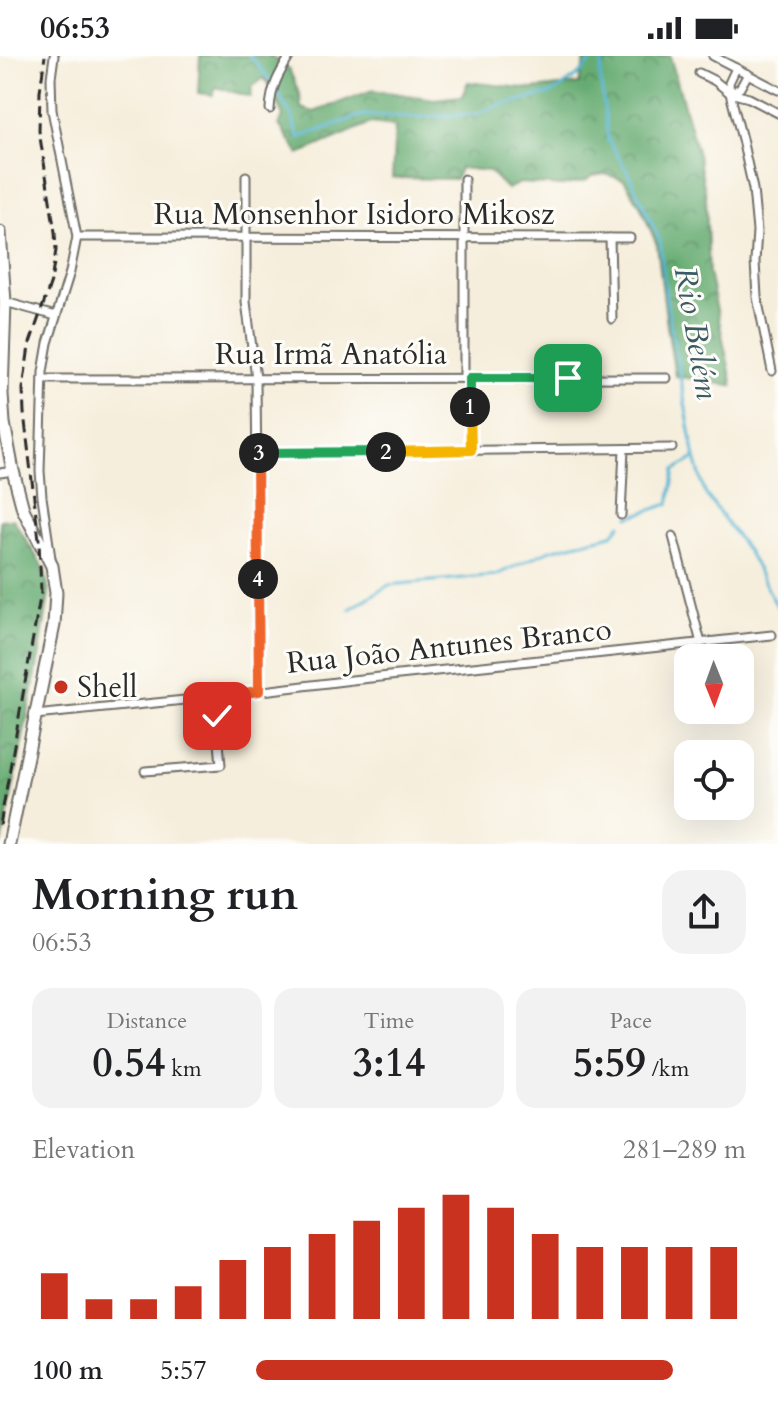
<!DOCTYPE html>
<meta charset="utf-8">
<style>
:root{--surface:#fff;--page:#f2f2f2;--text:#202124;--muted:#757577;--accent:#c8321e}
body{margin:0;font-family:Cardo,serif;background:var(--page);color:var(--text);height:100vh;display:flex;flex-direction:column;font-size:30px;white-space:nowrap}
*{box-sizing:border-box;margin:0}
p{font-size:26px;color:var(--muted)}
.icon{flex:none;width:44px;height:44px;fill:none;stroke:currentColor;stroke-width:2;stroke-linecap:round;stroke-linejoin:round}
.map{position:relative;height:788px;overflow:hidden}
.panel{display:flex;flex-direction:column;background:var(--surface);flex:1}
.panel>*{flex:none}
.needle{width:52px;rotate:179deg}
.controls{position:absolute;left:674px;top:588px;display:grid;gap:16px}
.controls a{display:grid;place-items:center;width:80px;height:80px;border-radius:16px;background:var(--surface);box-shadow:0 8px 32px #0002;font-size:40px}
.pin{position:absolute;display:grid;place-items:center;width:68px;height:68px;color:#fff;margin:-34px;border-radius:16px;box-shadow:0 4px 12px #0006}
.km{position:absolute;width:40px;height:40px;margin:-20px;border-radius:50%;background:#222;color:#fff;font-size:22px;line-height:40px;text-align:center}
.round{display:grid;place-items:center;flex:none;width:84px;height:84px;border-radius:24px;background:var(--page)}
.summary{display:flex;align-items:center;justify-content:space-between;height:136px;padding:0 32px}
h1{font-size:44px;font-weight:700;line-height:60px}
.figures{display:grid;grid-template-columns:repeat(3,1fr);gap:12px;height:136px;padding:8px 32px}
.figures div{display:grid;align-content:center;border-radius:20px;background:var(--page);text-align:center}
.figures b{font-size:40px;font-weight:700}
.figures small{font-size:22px;font-weight:400}
.figures p{font-size:22px}
.chart{height:224px;padding:16px 32px}
.chart p{display:flex;justify-content:space-between}
.chart svg{width:100%;height:144px;margin-top:8px;stroke:var(--accent);stroke-width:6}
ul{padding:0 32px;list-style:none;font-size:26px}
li{display:grid;grid-template-columns:128px 96px 1fr;align-items:center;height:60px}
li i{height:20px;border-radius:10px;background:var(--accent)}
.status{display:flex;justify-content:space-between;align-items:center;height:56px;padding:0 40px;background:var(--surface);direction:ltr}
.status svg{height:22px;fill:currentColor}
.map>svg:first-child{display:block}
.forest{fill:url(#forest-crowns);stroke:#486c4e;stroke-width:2}
.lines{fill:none;stroke-linecap:round;stroke-linejoin:round}
.stream{stroke:#55b5d4;stroke-width:3}
.street-casing{stroke:#726f69;stroke-width:11}
.secondary-casing{stroke:#726f69;stroke-width:15}
.street{stroke:#fff;stroke-width:7}
.secondary{stroke:#fff;stroke-width:11}
.rail{stroke:#2b2b2b;stroke-width:3;stroke-dasharray:12 6;stroke-linecap:butt}
.split-1-casing{stroke:#fff;stroke-width:16}
.split-2-casing{stroke:#fff;stroke-width:16}
.split-3-casing{stroke:#fff;stroke-width:16}
.split-4-casing{stroke:#fff;stroke-width:16}
.split-5-casing{stroke:#fff;stroke-width:16}
.split-6-casing{stroke:#fff;stroke-width:16}
.split-1{stroke:#22a559;stroke-width:10}
.split-2{stroke:#f5b400;stroke-width:10}
.split-3{stroke:#22a559;stroke-width:10}
.split-4{stroke:#f0652b;stroke-width:10}
.split-5{stroke:#f0652b;stroke-width:10}
.split-6{stroke:#f5b400;stroke-width:10}
.poi-dot{fill:#c8321e;stroke:#fdfcf7;stroke-width:3}
.labels{text-anchor:middle;stroke-width:6;stroke-linejoin:round;paint-order:stroke}
.street-label{font-size:30px;fill:#2b2b2b;stroke:#fdfcf7}
.poi-label{font-size:30px;fill:#2b2b2b;stroke:#fdfcf7;text-anchor:start}
.water-label{font-size:32px;font-style:italic;fill:#3a5b66;stroke:#fdfcf7}
</style>
<div class="status"><b>06:53</b><svg viewBox="0 0 49 12"><path d="M0 12V9h3v3zM5 12V6h3v6zM10 12V3h3v9zM15 12V0h3v12zM26 1h20v11H26zM47 4h2v5h-2z"/></svg></div>
<div class="map">
<svg width="778" height="788" viewBox="0 0 778 788">
<defs>
<pattern id="forest-crowns" width="20" height="18" patternUnits="userSpaceOnUse" patternTransform="scale(2)"><rect width="20" height="18" fill="#66ac72"/><path d="M2 6a3 3 0 1 1 6 0M12 15a3 3 0 1 1 6 0" fill="none" stroke="#548c5e"/></pattern>
</defs>
<rect width="100%" height="100%" fill="#fdfcf7"/>
<filter id="ink" filterUnits="userSpaceOnUse"><feTurbulence type="fractalNoise" baseFrequency=".0125" numOctaves="2"/><feDisplacementMap in="SourceGraphic" scale="16" xChannelSelector="R" yChannelSelector="G"/><feConvolveMatrix kernelMatrix="1 2 1 2 8 2 1 2 1" color-interpolation-filters="sRGB"/></filter>
<filter id="wash" filterUnits="userSpaceOnUse"><feTurbulence type="fractalNoise" baseFrequency=".006" numOctaves="4" result="noise"/><feDisplacementMap in="SourceGraphic" scale="32" xChannelSelector="R" yChannelSelector="G"/><feGaussianBlur stdDeviation="1.8" result="paint"/><feColorMatrix in="noise" values="0 0 0 0 0 0 0 0 0 0 0 0 0 0 0 0 0 1.4 0 .05"/><feComposite in="paint" operator="in"/></filter>
<g filter="url(#wash)">
<rect width="100%" height="100%" fill="#f6eedc"/>
<g class="forest">
<polygon points="200,0 271,0 289,13 300,39 301,52 314,56 373,34 434,43 462,40 468,26 532,33 579,28 586,0 670,0 698,99 706,141 709,217 733,330 675,320 667,269 657,189 640,149 624,124 605,118 593,120 585,125 561,130 520,127 507,133 489,115 460,112 456,123 392,122 395,70 371,67 299,98 279,69 283,61 274,38 264,22 252,31 251,41 216,31 213,39 198,37"/>
<polygon points="13,463 45,514 49,537 39,602 2,788 0,788 0,464"/>
</g>
<g class="lines">
<g class="stream">
<polyline points="250,0 270,24"/>
<polyline points="604,0 600,18 608,84 627,115 660,185 667,249 695,402 705,437 748,496 778,552"/>
<polyline points="277,35 292,60 298,82 362,59 420,61 475,58 499,49 553,37 580,18 596,0"/>
<polyline points="629,461 669,448 675,414 695,402"/>
<polyline points="350,553 389,529 496,519 550,494 612,479 621,468"/>
</g>
</g>
</g>
<g filter="url(#ink)">
<g class="lines">
<defs>
<g id="street">
<polyline points="713,0 778,34"/>
<polyline points="736,12 729,27 730,37 742,83 753,133 757,175 755,206 757,241 772,315"/>
<polyline points="699,17 715,25 730,37 749,42 778,57"/>
<polyline points="730,37 740,32 748,18"/>
<path d="M270,53C271,31 279,18 290,0"/>
<polyline points="246,120 246,246 256,322 259,635"/>
<polyline points="464,123 464,322"/>
<polyline points="77,181 630,182"/>
<polyline points="610,182 612,263"/>
<polyline points="5,246 56,260"/>
<polyline points="470,322 471,394"/>
<polyline points="43,323 667,322"/>
<polyline points="257,397 672,392"/>
<polyline points="0,417 13,415"/>
<polyline points="621,459 624,393"/>
<polyline points="673,480 701,587"/>
<polyline points="51,502 42,441 40,415 43,316 48,287 70,216 77,181 52,54 51,22 54,0"/>
<polyline points="35,659 215,641 352,624 772,579"/>
<polyline points="145,715 221,709 215,641"/>
</g>
<polyline id="secondary" points="0,176 5,246 2,338 4,367 13,415 23,453 52,510 56,537 54,569 9,788"/>
</defs>
<use href="#street" class="street-casing"/>
<use href="#secondary" class="secondary-casing"/>
<use href="#street" class="street"/>
<use href="#secondary" class="secondary"/>
<polyline class="rail" points="0,769 41,536 39,484 24,357 23,333 29,290 51,226 56,194 55,176 39,75 40,35 45,0"/>
</g>
</g>
<g class="lines" filter="url(#ink)">
<defs>
<polyline id="split-1" points="470,351 470,322 568,322"/>
<polyline id="split-2" points="386,396 471,394 470,351"/>
<polyline id="split-3" points="259,397 386,396"/>
<polyline id="split-4" points="258,523 257,397 259,397"/>
<polyline id="split-5" points="244,637 259,635 258,523"/>
<polyline id="split-6" points="217,660 215,641 244,637"/>
</defs>
<use href="#split-1" class="split-1-casing"/>
<use href="#split-2" class="split-2-casing"/>
<use href="#split-3" class="split-3-casing"/>
<use href="#split-4" class="split-4-casing"/>
<use href="#split-5" class="split-5-casing"/>
<use href="#split-6" class="split-6-casing"/>
<use href="#split-1" class="split-1"/>
<use href="#split-2" class="split-2"/>
<use href="#split-3" class="split-3"/>
<use href="#split-4" class="split-4"/>
<use href="#split-5" class="split-5"/>
<use href="#split-6" class="split-6"/>
</g>
<circle class="poi-dot" cx="61" cy="631" r="8"/>
<g class="labels">
<g class="street-label">
<text x="354" y="168">Rua Monsenhor Isidoro Mikosz</text>
<text x="331" y="308">Rua Irmã Anatólia</text>
<text transform="translate(449 590) rotate(-6)" y="10">Rua João Antunes Branco</text>
</g>
<g class="poi-label">
<text x="77" y="641">Shell</text>
</g>
<g class="water-label">
<text transform="translate(697 277) rotate(80)" y="11">Rio Belém</text>
</g>
</g>
</svg>
<div class="controls">
<a><svg class="needle" viewBox="-14 -14 28 28"><path d="M0-13l5 13h-10z" fill="#e53935"/><path d="M0 13l5-13h-10z" fill="#757577"/></svg></a>
<a><svg class="icon" aria-label="locate" viewBox="0 0 24 24"><circle cx="12" cy="12" r="6"/><path d="M12 2v4M12 18v4M2 12h4M18 12h4"/></svg></a>
</div>
<div class="pin" style="left:568px;top:322px;background:#1e9e55"><svg class="icon" aria-label="arrive" viewBox="0 0 24 24"><path d="M6 21V4h12l-3 4 3 4H6"/></svg></div>
<div class="pin" style="left:217px;top:660px;background:#d93025"><svg class="icon" aria-label="check" viewBox="0 0 24 24"><path d="M5 12l5 5 9-10"/></svg></div>
<b class="km" style="left:470px;top:351px">1</b>
<b class="km" style="left:386px;top:396px">2</b>
<b class="km" style="left:259px;top:397px">3</b>
<b class="km" style="left:258px;top:523px">4</b>
</div>
<section class="panel">
<div class="summary"><div><h1>Morning run</h1><p>06:53</p></div><a class="round"><svg class="icon" aria-label="share" viewBox="0 0 24 24"><path d="M12 15V3M7 8l5-5 5 5M5 13v7h14v-7"/></svg></a></div>
<div class="figures">
<div><p>Distance</p><b>0.54<small> km</small></b></div>
<div><p>Time</p><b>3:14</b></div>
<div><p>Pace</p><b>5:59<small> /km</small></b></div>
</div>
<div class="chart"><p><span>Elevation</span>281–289 m</p>
<svg viewBox="0 0 160 44" preserveAspectRatio="none"><path d="M5 44V30M15 44V38M25 44V38M35 44V34M45 44V26M55 44V22M65 44V18M75 44V14M85 44V10M95 44V6M105 44V10M115 44V18M125 44V22M135 44V22M145 44V22M155 44V22"/></svg>
</div>
<ul>
<li><b>100 m</b>5:57<i style="width:85%"></i></li>
</ul>
</section>
